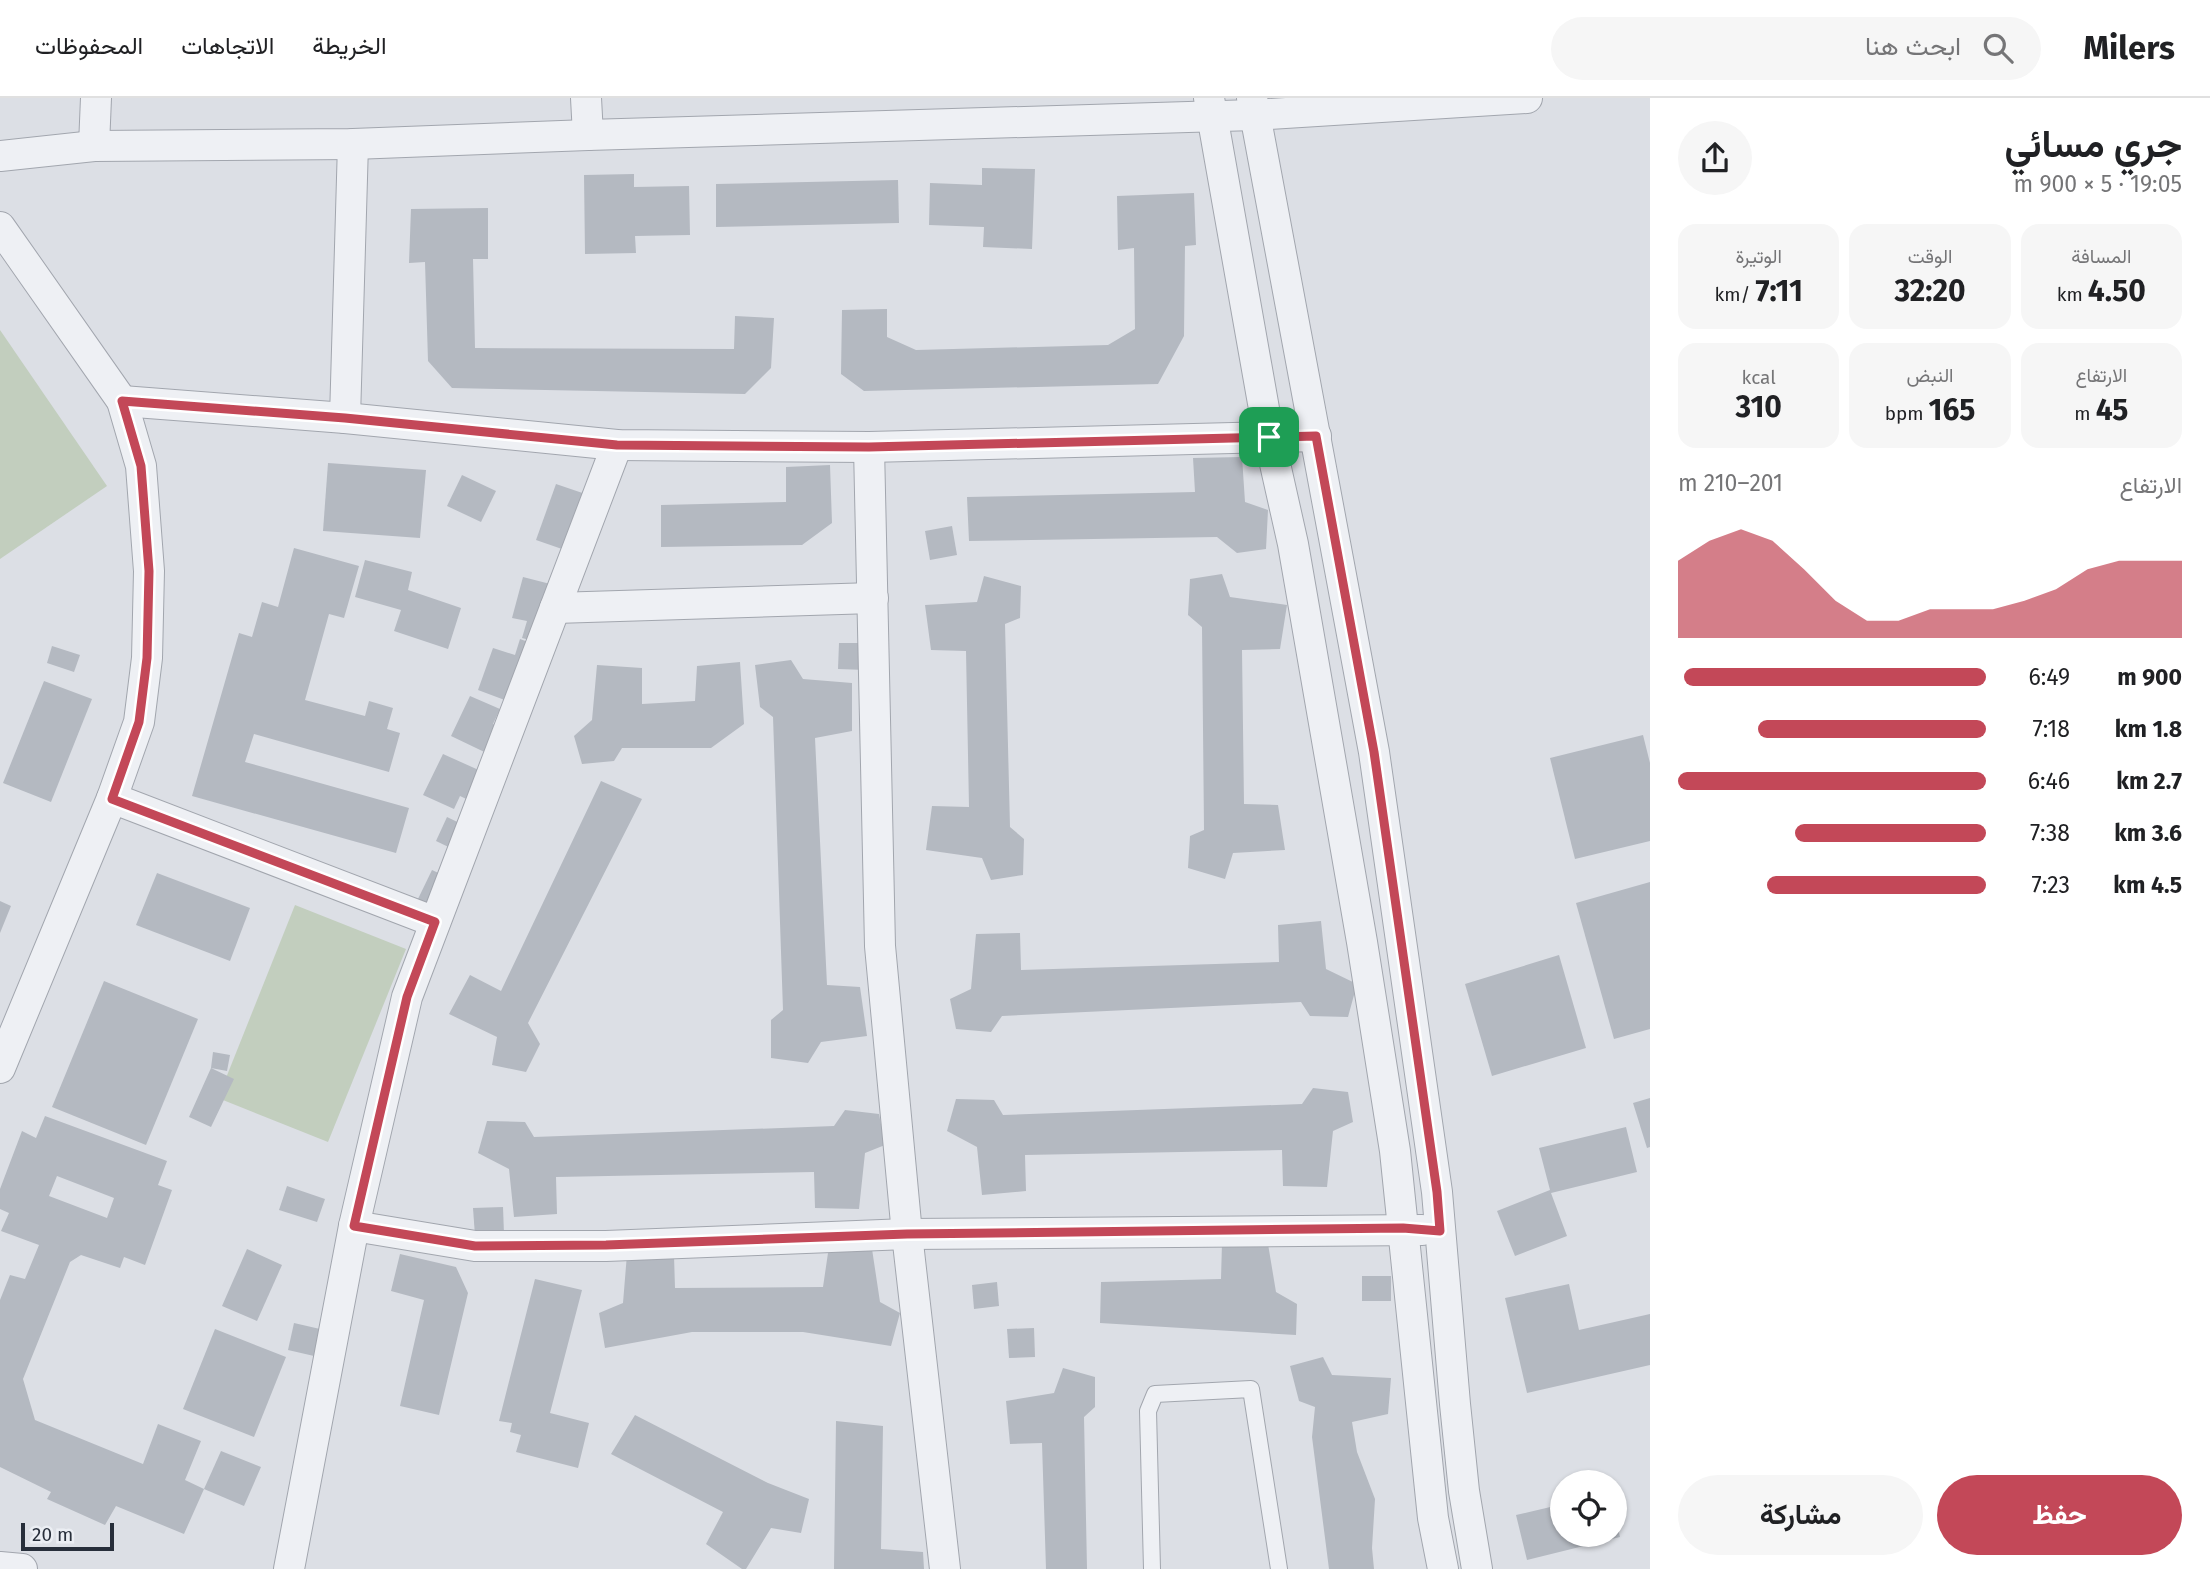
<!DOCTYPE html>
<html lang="ar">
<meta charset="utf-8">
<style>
:root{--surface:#fff;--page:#f6f6f6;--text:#202124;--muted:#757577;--line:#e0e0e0;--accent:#c34858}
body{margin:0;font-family:"Fira Sans",Vazirmatn,sans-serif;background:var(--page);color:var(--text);direction:rtl;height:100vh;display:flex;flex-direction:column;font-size:26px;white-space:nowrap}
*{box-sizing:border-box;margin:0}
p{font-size:23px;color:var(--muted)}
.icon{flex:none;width:38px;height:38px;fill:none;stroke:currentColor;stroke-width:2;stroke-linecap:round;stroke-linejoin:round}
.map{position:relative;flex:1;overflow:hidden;direction:ltr}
.sheet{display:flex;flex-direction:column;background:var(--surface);width:560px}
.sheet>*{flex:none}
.controls{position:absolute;left:1550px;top:1372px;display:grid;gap:14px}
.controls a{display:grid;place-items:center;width:77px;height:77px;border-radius:50%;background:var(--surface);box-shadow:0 2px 5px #0004;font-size:35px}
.scale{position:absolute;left:21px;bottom:18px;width:93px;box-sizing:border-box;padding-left:7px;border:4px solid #272e3a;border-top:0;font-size:19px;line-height:24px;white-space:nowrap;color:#272e3a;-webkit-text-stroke:5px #ebeef3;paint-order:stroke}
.pin{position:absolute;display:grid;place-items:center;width:60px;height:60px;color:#fff;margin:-30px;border-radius:14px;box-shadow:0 4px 10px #0006}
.round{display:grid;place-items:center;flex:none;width:74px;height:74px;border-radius:37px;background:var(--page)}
.head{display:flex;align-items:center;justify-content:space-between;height:119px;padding:0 28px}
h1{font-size:38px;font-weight:700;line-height:52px}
.figures{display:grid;grid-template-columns:repeat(3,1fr);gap:10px;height:119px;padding:7px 28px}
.figures div{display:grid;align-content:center;border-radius:18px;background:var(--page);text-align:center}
.figures b{font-size:30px;font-weight:700}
.figures small{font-size:19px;font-weight:400}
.figures p{font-size:19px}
.chart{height:196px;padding:14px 28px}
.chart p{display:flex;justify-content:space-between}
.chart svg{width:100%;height:126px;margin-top:7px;fill:var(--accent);opacity:.7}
.button{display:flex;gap:14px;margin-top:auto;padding:14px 28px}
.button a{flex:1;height:80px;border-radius:42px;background:var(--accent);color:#fff;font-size:28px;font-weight:700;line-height:80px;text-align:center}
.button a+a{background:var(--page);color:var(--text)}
ul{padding:0 28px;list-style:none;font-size:23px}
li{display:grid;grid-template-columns:112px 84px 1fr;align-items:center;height:52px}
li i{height:18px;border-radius:9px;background:var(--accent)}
header{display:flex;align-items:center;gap:42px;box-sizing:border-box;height:98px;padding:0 35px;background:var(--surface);border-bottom:2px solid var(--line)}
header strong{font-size:33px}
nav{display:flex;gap:38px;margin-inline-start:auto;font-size:24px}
.search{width:490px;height:63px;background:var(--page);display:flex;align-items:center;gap:18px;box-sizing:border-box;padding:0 24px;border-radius:38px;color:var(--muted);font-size:26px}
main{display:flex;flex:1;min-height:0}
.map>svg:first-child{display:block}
.green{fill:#c2cebe}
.building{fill:#b4b9c1;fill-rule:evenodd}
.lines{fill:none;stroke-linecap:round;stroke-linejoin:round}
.service-casing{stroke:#a2a6ae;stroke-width:18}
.minor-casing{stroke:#a2a6ae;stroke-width:32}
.service{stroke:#eef0f4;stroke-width:16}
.minor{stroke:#eef0f4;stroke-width:30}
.route-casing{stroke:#fff;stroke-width:14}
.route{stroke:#c34858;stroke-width:9}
</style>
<header>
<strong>Milers</strong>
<div class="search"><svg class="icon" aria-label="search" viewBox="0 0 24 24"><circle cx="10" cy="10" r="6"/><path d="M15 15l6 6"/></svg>ابحث هنا</div>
<nav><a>الخريطة</a><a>الاتجاهات</a><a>المحفوظات</a></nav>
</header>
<main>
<section class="sheet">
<div class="head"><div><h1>جري مسائي</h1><p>19:05 · 5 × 900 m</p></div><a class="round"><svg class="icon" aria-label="share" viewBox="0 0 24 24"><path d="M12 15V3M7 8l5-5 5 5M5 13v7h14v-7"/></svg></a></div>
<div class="figures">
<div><p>المسافة</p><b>4.50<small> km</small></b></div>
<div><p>الوقت</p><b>32:20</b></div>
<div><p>الوتيرة</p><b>7:11<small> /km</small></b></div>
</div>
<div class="figures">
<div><p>الارتفاع</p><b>45<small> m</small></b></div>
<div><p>النبض</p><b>165<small> bpm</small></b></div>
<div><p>kcal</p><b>310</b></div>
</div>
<div class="chart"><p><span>الارتفاع</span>201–210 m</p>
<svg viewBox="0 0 160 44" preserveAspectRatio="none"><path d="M0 44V17L10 10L20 6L30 10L40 20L50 31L60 38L70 38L80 34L90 34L100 34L110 31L120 27L130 20L140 17L150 17L160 17V44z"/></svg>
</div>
<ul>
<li><b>900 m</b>6:49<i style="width:98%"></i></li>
<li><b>1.8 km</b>7:18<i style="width:74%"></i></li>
<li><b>2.7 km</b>6:46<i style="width:100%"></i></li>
<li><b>3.6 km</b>7:38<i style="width:62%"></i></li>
<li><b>4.5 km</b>7:23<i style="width:71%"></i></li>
</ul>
<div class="button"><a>حفظ</a><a>مشاركة</a></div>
</section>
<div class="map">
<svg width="1650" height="1471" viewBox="0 0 1650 1471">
<rect width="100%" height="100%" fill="#dcdfe5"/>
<g class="green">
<polygon points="0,232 107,388 0,461"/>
<polygon points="295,807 406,851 328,1044 218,1000"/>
</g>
<g class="building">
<polygon points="982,70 1035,71 1032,151 983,149 984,129 929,127 930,85 982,87"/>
<polygon points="634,76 634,89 689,88 690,137 635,138 636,155 585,156 584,77"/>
<polygon points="898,82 899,125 716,129 716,86"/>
<polygon points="1194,95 1196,147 1185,148 1184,238 1158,286 864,293 841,276 842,212 887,211 887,239 916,252 1108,247 1135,231 1134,150 1118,152 1117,98"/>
<polygon points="488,110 488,161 473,161 475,250 734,251 735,218 774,220 771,270 745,296 452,290 428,263 425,164 409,165 411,111"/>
<polygon points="1242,359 1245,404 1268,412 1266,451 1237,455 1217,439 969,443 967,399 1195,394 1193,360"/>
<polygon points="328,365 426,372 420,440 323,433"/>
<polygon points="830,367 832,425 802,447 661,449 661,407 786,404 786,369"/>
<polygon points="462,377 496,393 481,424 447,408"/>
<polygon points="556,386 606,403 585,459 536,442"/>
<polygon points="952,428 957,457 930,462 925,433"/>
<polygon points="294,450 359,468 344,520 329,516 305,602 365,618 369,603 393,610 387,631 400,635 389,674 254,636 245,664 409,710 396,755 192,698 239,535 252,539 262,504 278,509"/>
<polygon points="365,462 412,474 408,492 461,510 448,551 394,533 401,512 355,499"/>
<polygon points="1222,476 1230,499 1287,507 1280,551 1242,552 1244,706 1278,707 1285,752 1233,755 1225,781 1188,770 1190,738 1204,732 1202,529 1188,517 1190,481"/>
<polygon points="984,478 1021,488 1020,520 1005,526 1010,729 1024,741 1023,777 991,782 982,760 926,752 932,708 969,709 966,553 931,552 925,507 977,504"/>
<polygon points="523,479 562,489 548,547 522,540 527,523 512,520"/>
<polygon points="520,541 542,549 521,608 478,592 493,550 515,557"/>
<polygon points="839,545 867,545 866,572 838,571"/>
<polygon points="52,548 80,557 74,574 47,565"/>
<polygon points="791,562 803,581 852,585 852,633 815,640 827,887 860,889 867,938 821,944 808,965 771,960 771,922 783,912 773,619 760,609 755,567"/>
<polygon points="740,564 744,626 711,650 622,650 614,663 582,666 574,638 592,622 597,567 642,570 642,606 695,603 697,568"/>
<polygon points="44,583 92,601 51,704 3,685"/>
<polygon points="470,598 500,611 493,626 511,635 499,661 451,638"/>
<polygon points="1643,637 1650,665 1650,743 1575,761 1550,660"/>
<polygon points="443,656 492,678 479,707 460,698 454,711 423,697"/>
<polygon points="601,683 642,701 528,925 540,946 526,974 492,967 497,939 449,916 470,877 501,893"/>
<polygon points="447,719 472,731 461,755 436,743"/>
<polygon points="432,772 460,785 445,816 417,803"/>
<polygon points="157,775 250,810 230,863 136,827"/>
<polygon points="1650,784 1650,931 1614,941 1576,805"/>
<polygon points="0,803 11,808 0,835"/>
<polygon points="1321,823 1326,871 1357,886 1348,919 1310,918 1301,904 1002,918 991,934 956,931 950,901 971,891 976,836 1020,835 1021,872 1279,864 1278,827"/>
<polygon points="1559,857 1586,950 1492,978 1465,886"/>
<polygon points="104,883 198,921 146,1047 52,1009"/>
<polygon points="213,954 230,957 227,973 211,970 234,981 211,1029 189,1019 211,970"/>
<polygon points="1313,990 1348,994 1353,1024 1333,1033 1327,1089 1283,1088 1282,1052 1025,1057 1026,1093 982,1097 977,1049 947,1033 956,1001 994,1002 1003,1017 1302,1006"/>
<polygon points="1650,1000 1650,1049 1647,1050 1633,1005"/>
<polygon points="845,1012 879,1016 885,1047 865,1055 859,1111 815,1110 814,1074 556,1079 557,1116 514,1119 509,1071 478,1055 487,1023 525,1024 534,1039 834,1028"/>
<path d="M45,1018L167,1063L158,1087L172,1092L145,1167L124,1159L120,1170L81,1157L70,1164L23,1281L35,1322L143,1366L158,1326L201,1343L185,1382L204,1391L184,1436L116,1408L105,1427L47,1401L51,1394L0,1369V1202L10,1177L25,1181L39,1147L1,1133L9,1115L0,1111V1091L22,1033L36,1040ZM57,1078L114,1100L107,1120L49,1098Z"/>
<polygon points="1626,1029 1637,1074 1551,1095 1567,1138 1515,1158 1497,1113 1550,1092 1539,1050"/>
<polygon points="287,1088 325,1101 317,1124 279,1112"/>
<polygon points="503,1109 504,1136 475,1138 473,1110"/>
<polygon points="1267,1140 1276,1194 1297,1206 1296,1237 1100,1225 1101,1184 1221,1181 1222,1145"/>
<polygon points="247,1151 282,1167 257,1223 222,1208"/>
<polygon points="872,1151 880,1204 900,1215 891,1248 803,1234 692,1234 605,1250 599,1215 623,1205 627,1156 674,1158 675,1190 823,1189 828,1155"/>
<polygon points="400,1156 456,1169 468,1195 439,1317 400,1308 424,1202 391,1193"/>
<rect x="1362" y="1178" width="29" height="25"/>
<polygon points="535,1181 582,1192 550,1315 589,1325 578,1370 516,1354 521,1337 510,1334 512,1325 499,1323"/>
<polygon points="997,1184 999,1208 974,1211 972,1187"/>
<polygon points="1569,1186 1579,1232 1650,1216 1650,1267 1527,1295 1505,1200"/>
<polygon points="294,1225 320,1231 314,1258 288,1252"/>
<polygon points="1034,1230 1035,1259 1009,1260 1007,1231"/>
<polygon points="215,1231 286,1259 254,1339 183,1311"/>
<polygon points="1323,1259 1332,1277 1391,1280 1388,1316 1352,1324 1357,1354 1375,1401 1372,1450 1374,1471 1329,1471 1312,1339 1315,1309 1299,1303 1290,1268"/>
<polygon points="1063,1270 1095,1279 1095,1309 1084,1319 1087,1471 1046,1471 1042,1345 1010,1346 1006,1303 1054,1295"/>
<polygon points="635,1317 768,1385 809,1401 801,1435 771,1430 746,1471 742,1471 706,1446 723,1414 611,1356"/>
<polygon points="836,1323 883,1328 881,1451 923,1454 924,1471 834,1471"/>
<polygon points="221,1353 261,1369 244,1408 204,1391"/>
<polygon points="1563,1406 1563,1437 1615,1437 1616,1422 1620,1439 1527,1462 1516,1417"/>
</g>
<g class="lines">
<defs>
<polyline id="service" points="1152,1471 1148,1313 1155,1296 1251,1291 1279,1471"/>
<g id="minor">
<polyline points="586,0 588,37"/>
<polyline points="1209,0 1269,339 1293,446 1362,844 1395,1053 1433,1420 1443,1471"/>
<polyline points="1252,0 1374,654 1437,1094 1455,1306 1464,1393 1477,1471"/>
<polyline points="94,48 96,0"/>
<polyline points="0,58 94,48 353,46 588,37 1254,17 1527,0"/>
<polyline points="0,129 122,303 141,368 149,473 147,560 139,624 112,700 0,970"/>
<polyline points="122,303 345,320 617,347 869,349 1316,338"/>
<polyline points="345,320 353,46"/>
<polyline points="869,349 880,848 907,1136 945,1471"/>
<polyline points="555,510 873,500"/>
<polyline points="112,700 435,824"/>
<polyline points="354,1128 475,1148 606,1148 907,1136 1422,1132"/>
<polyline points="0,1469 22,1471"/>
<polyline points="289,1471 354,1128 407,899 617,347"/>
</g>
</defs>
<use href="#service" class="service-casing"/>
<use href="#minor" class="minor-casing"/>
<use href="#service" class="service"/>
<use href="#minor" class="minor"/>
</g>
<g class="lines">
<defs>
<polygon id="route" points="122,303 345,320 617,347 869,349 1316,338 1374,654 1437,1094 1440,1133 1403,1130 907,1136 606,1147 475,1148 354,1128 407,899 435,824 112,701 139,624 147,560 149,473 141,368"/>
</defs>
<use href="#route" class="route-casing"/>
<use href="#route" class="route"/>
</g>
</svg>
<div class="controls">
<a><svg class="icon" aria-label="locate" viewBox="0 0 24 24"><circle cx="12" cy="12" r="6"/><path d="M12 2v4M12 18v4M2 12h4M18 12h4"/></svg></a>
</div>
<div class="scale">20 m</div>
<div class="pin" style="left:1269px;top:339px;background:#1e9e55"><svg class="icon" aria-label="arrive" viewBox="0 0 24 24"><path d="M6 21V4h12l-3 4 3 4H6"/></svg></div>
</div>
</main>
